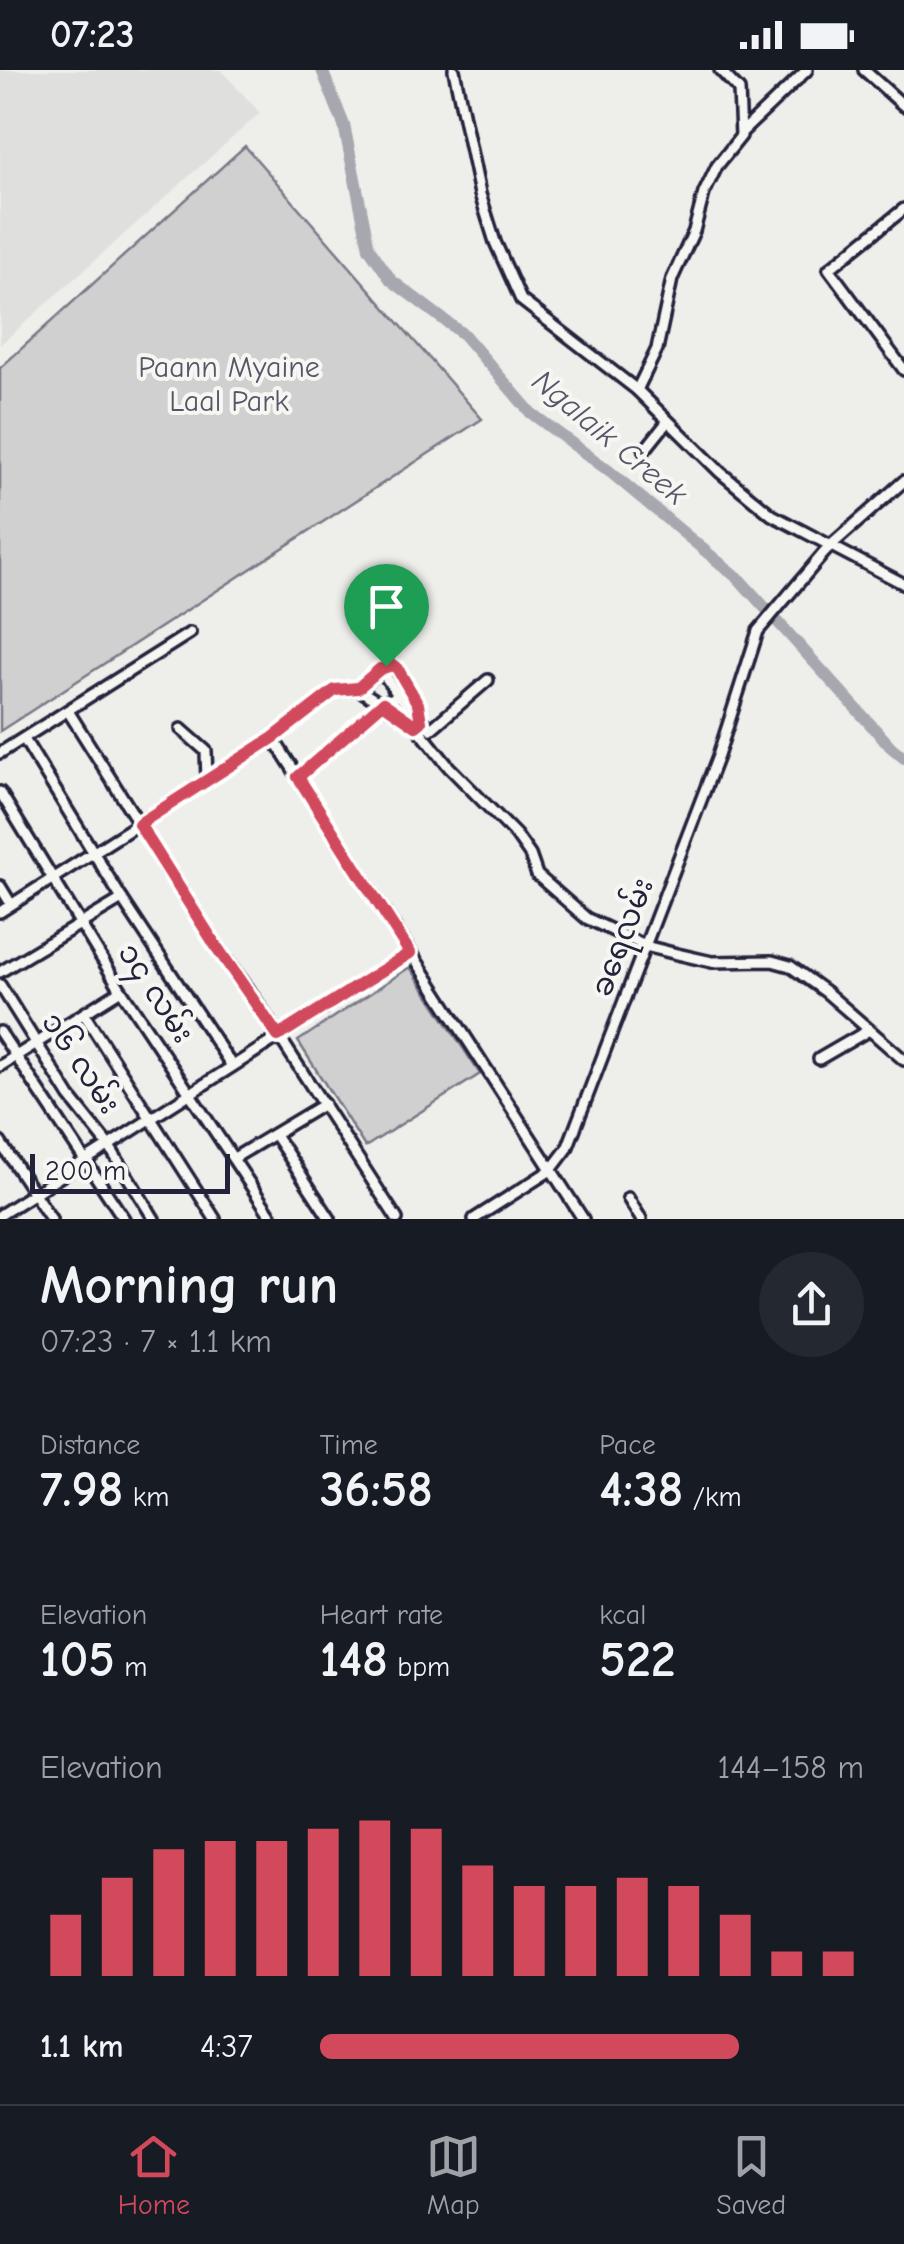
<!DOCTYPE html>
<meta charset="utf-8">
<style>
:root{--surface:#171b24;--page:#242831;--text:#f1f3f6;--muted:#9ea1a6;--line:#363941;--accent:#d1495b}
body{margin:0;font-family:"Comic Neue","Noto Sans Myanmar",sans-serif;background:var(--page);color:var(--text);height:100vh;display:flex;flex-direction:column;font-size:38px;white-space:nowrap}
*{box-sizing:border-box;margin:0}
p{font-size:32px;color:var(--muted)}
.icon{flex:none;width:55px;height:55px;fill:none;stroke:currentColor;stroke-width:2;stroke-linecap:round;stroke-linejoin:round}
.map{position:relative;height:1149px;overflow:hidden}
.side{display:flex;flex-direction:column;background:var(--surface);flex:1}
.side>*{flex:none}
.scale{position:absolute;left:30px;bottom:25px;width:200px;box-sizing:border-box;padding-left:10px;border:5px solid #22223b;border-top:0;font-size:28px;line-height:35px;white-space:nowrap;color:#22223b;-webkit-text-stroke:8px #f6f6f2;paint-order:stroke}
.pin{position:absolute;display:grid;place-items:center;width:85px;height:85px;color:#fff;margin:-102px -42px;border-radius:50% 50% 50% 0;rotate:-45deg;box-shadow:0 0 10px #0007}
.pin .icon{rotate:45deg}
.round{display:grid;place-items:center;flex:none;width:105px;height:105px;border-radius:52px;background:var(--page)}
.overview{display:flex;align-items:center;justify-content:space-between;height:170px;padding:0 40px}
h1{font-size:55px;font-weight:600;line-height:75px}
.figures{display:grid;grid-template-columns:repeat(3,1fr);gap:15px;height:170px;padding:10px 40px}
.figures div{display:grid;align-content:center}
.figures b{font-size:50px;font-weight:600}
.figures small{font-size:28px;font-weight:400}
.figures p{font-size:28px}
.chart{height:280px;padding:20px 40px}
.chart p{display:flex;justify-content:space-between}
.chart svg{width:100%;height:180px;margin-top:10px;stroke:var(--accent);stroke-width:6}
ul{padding:0 40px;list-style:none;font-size:32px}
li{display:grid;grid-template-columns:160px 120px 1fr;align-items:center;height:75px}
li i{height:25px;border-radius:12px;background:var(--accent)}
.status{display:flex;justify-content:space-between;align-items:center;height:70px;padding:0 50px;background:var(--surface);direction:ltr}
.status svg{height:28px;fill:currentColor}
.tabs{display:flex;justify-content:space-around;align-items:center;height:140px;border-top:2px solid var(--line);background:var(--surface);font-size:28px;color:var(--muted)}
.tabs a{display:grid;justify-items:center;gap:5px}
.tabs .selected{color:var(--accent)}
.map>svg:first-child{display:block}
.built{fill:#dfdfde}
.green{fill:#d0d0d1;stroke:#797986;stroke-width:2.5}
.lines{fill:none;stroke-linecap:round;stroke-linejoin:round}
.river{stroke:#a7a7af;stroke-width:12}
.minor-casing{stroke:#22223b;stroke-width:16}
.minor{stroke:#f6f6f2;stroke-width:9}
.route-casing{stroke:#fff;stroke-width:20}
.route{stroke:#d1495b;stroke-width:12}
.labels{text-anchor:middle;stroke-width:8;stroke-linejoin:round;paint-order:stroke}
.park-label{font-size:30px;fill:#565668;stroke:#f6f6f2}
.street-label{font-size:30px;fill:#22223b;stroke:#f6f6f2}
.water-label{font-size:32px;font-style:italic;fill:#575769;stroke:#f6f6f2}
</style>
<div class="status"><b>07:23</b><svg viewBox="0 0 49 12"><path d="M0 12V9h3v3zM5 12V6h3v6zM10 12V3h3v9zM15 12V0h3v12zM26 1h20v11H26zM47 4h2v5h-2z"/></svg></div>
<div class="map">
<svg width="904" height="1149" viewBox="0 0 904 1149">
<rect width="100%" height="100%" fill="#eeeeeb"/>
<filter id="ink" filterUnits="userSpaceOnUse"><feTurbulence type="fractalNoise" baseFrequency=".01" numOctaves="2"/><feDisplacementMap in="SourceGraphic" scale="20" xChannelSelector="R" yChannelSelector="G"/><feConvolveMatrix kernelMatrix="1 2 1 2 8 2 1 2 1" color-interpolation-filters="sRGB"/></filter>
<g filter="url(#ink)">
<polygon class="built" points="0,0 221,0 260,43 0,275"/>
<g class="green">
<polygon points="245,76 482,349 0,661 0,298"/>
<polygon points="410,897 480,1004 365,1077 298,971"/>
</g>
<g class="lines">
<polyline class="river" points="322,0 344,55 369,178 391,210 464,265 531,343 609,401 739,509 891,677 904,688"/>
<defs>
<g id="minor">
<polyline points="454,0 480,124 495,172 521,230 637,320 720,402 772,445 904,514"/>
<polyline points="864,0 904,36"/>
<polyline points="742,62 807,0"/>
<polyline points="904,139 829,199 904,300"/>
<polyline points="637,320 657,279 672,209 694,161 704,123 717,96 741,66 739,20 720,0"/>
<polyline points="644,381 668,351"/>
<polyline points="380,599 398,625 431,659 488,610"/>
<polyline points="358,619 389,594 395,596 418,634 421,651"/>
<polyline points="68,641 216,876 248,918 397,1149"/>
<polyline points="181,659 206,681 207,710"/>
<polyline points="273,668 583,1149"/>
<polyline points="24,669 122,829 232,996"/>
<polyline points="0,683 190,563"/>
<polyline points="298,707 383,633 410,620"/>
<polyline points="0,722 121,920 273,1149"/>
<polyline points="0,816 11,834"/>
<polyline points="0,842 273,668 335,620 358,619 416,656 449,697 516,765 530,785 537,805 586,848 645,876 677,884 712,892 772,891 790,896 826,922 904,990"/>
<polyline points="0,902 122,829"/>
<polyline points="0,915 70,1027 109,1076 154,1149"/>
<polyline points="84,944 215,1149"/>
<polyline points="0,962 124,1149"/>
<polyline points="819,989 869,960"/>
<polyline points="0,996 121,920"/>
<polyline points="275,1065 330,1149"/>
<polyline points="0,1072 51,1149"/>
<polyline points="234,1088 324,1034"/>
<polyline points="628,1128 641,1149"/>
<polyline points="0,1145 410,883"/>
<polyline points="474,1149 551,1100 567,1079 718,686 758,561 829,477 904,411"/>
</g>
</defs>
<use href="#minor" class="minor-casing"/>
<use href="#minor" class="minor"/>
</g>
</g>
<g class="lines" filter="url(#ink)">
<defs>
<polygon id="route" points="392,595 397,598 418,634 421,652 416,656 383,633 298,707 410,883 278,966 216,876 139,754 273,668 335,620 358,618 380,599"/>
</defs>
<use href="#route" class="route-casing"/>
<use href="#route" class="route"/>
</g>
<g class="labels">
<g class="park-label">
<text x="229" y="307">Paann Myaine<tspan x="229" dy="34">Laal Park</tspan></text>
</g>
<g class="street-label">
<text transform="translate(622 867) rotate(-69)" y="10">ခရေလမ်း</text>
<text transform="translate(156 923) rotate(57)" y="10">၁၄ လမ်း</text>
<text transform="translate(81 993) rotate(56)" y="10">၁၆ လမ်း</text>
</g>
<g class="water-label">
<text transform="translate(610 367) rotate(40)" y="11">Ngalaik Creek</text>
</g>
</g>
</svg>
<div class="scale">200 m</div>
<div class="pin" style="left:386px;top:596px;background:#1e9e55"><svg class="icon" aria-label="arrive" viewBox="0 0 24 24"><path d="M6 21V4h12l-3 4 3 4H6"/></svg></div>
</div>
<section class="side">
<div class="overview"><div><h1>Morning run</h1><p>07:23 · 7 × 1.1 km</p></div><a class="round"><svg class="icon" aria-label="share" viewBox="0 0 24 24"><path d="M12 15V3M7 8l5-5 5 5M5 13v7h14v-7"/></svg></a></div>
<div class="figures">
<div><p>Distance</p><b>7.98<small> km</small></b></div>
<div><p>Time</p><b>36:58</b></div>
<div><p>Pace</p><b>4:38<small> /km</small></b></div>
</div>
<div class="figures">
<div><p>Elevation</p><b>105<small> m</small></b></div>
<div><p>Heart rate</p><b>148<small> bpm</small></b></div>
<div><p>kcal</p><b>522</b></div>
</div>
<div class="chart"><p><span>Elevation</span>144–158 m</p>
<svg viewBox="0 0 160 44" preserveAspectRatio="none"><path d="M5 44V29M15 44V20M25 44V13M35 44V11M45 44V11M55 44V8M65 44V6M75 44V8M85 44V17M95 44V22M105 44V22M115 44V20M125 44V22M135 44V29M145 44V38M155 44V38"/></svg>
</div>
<ul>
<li><b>1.1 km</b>4:37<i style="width:77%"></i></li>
</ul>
</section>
<nav class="tabs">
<a class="selected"><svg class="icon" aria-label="home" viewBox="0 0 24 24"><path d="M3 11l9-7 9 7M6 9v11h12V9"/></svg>Home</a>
<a><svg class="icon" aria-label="map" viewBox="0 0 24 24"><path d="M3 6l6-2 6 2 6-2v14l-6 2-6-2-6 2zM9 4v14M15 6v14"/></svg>Map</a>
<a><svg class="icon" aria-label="saved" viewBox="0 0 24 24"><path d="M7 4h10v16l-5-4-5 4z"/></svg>Saved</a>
</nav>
